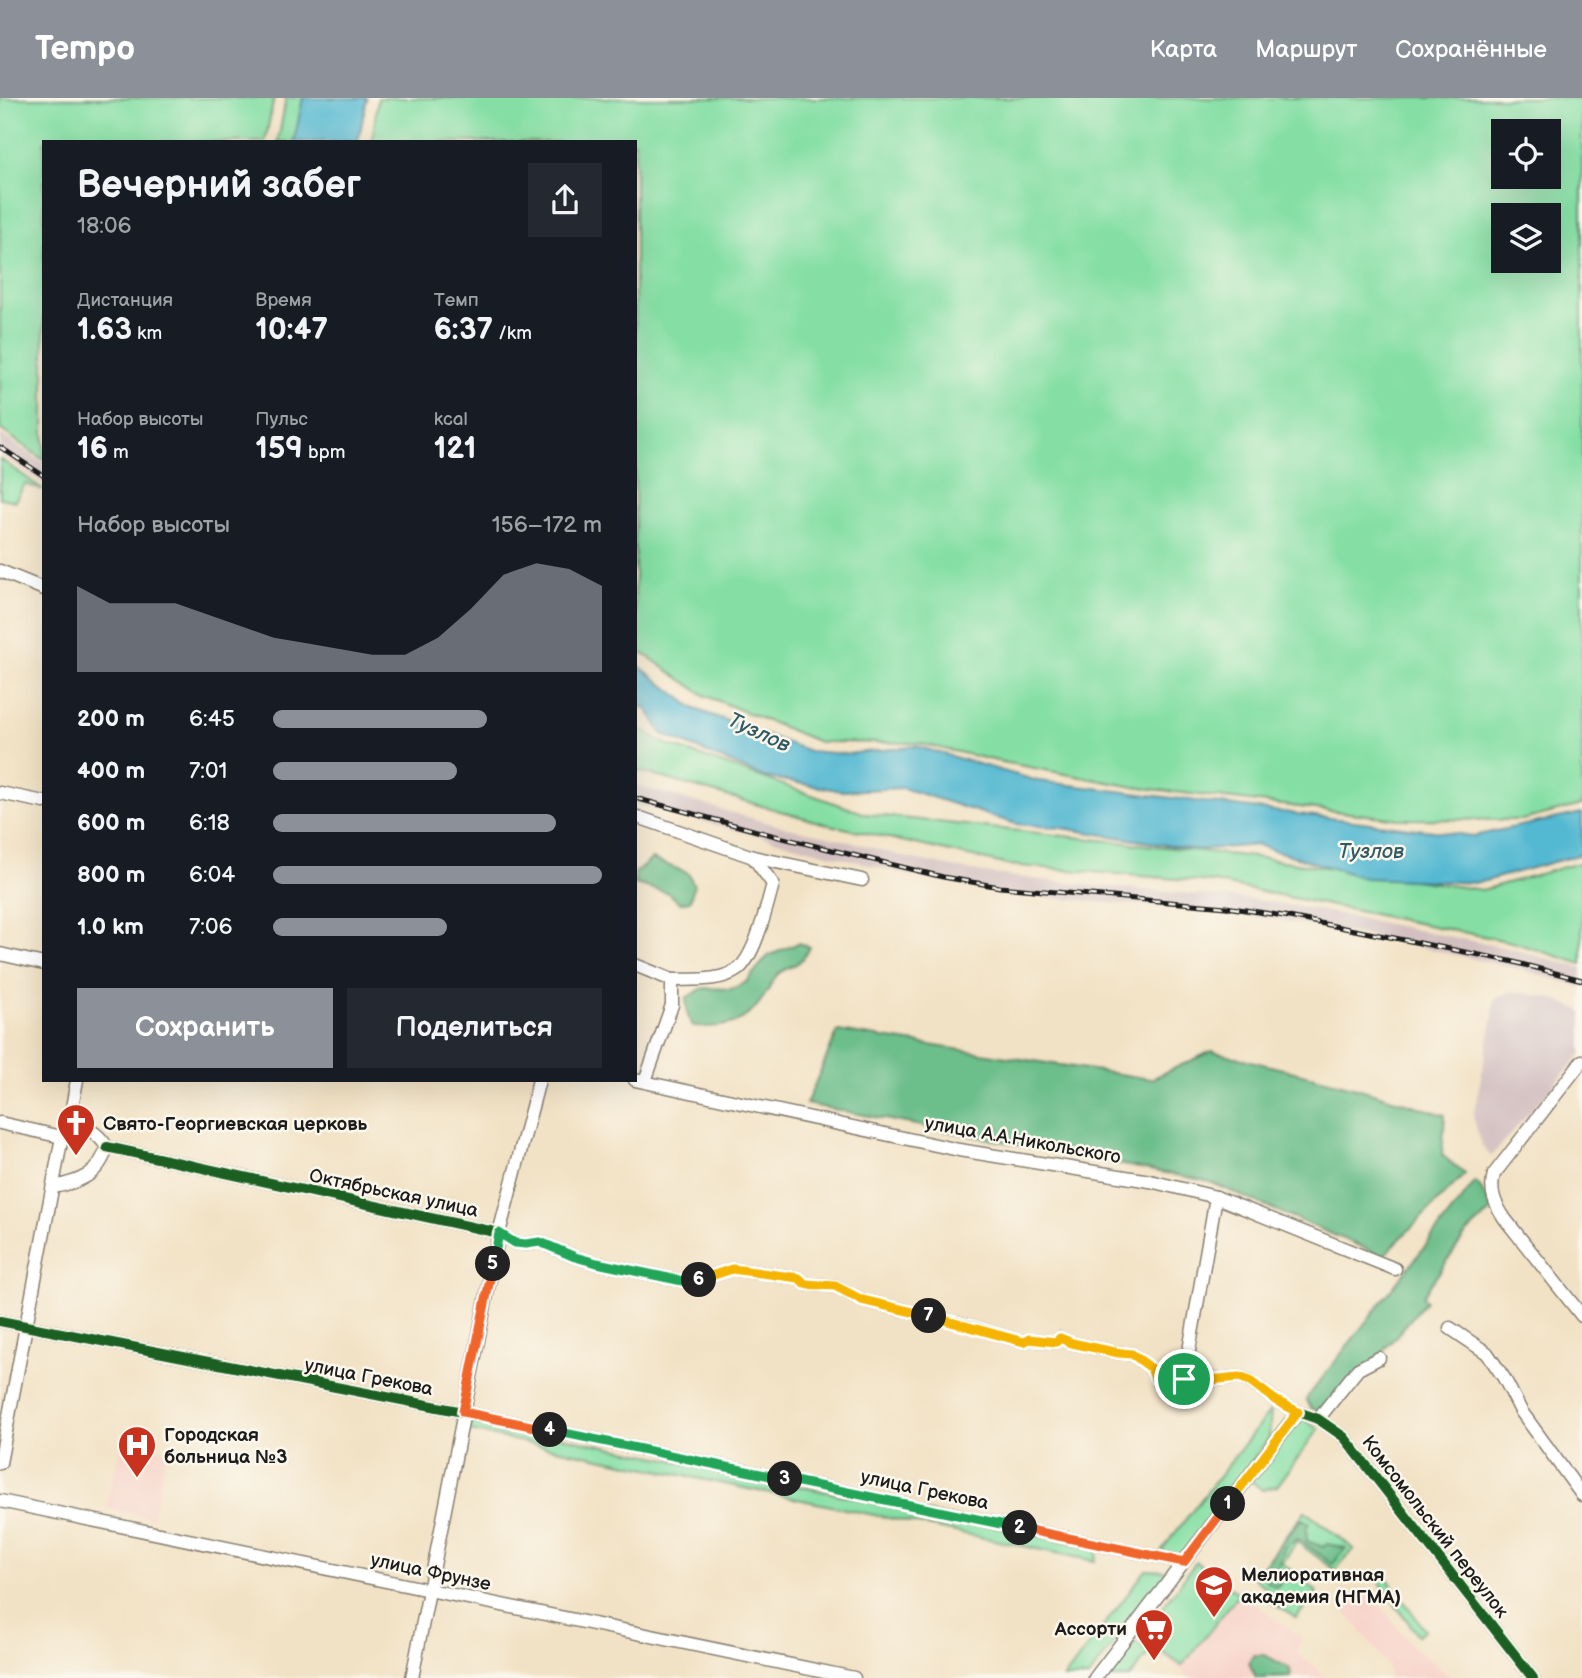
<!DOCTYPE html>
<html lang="ru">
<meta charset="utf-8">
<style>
:root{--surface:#171b24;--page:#242831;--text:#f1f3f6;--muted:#9ea1a6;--accent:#8c9099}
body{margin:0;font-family:"Balsamiq Sans",sans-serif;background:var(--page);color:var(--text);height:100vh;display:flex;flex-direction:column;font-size:26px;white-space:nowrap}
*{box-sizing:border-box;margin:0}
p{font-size:23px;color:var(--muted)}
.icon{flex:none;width:38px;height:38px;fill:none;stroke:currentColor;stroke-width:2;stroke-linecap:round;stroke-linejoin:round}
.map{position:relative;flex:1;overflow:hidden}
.sheet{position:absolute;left:42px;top:42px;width:595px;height:942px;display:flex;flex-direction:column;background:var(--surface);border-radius:0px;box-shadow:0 7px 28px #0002}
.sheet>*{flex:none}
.buttons{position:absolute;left:1491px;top:21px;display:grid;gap:14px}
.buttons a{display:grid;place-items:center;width:70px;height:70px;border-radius:0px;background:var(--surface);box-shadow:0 7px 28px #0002;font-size:35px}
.pin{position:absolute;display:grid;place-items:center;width:60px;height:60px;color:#fff;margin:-30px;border:4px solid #fff;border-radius:50%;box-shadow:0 2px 7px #0007}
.km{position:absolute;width:35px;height:35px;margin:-18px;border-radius:50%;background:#222;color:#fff;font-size:19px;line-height:35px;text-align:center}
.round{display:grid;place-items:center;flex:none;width:74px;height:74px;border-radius:0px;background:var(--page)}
.summary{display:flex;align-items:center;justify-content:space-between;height:119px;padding:0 35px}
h1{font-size:38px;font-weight:800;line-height:52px}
.stats{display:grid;grid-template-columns:repeat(3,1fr);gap:10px;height:119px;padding:7px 35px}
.stats div{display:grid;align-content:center}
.stats b{font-size:30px;font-weight:800}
.stats small{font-size:19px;font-weight:400}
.stats p{font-size:19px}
.chart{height:196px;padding:14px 35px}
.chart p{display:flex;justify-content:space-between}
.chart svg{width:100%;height:126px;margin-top:7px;fill:var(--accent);opacity:.7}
.action{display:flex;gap:14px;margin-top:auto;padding:14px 35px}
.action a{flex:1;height:80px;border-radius:0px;background:var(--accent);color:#fff;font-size:28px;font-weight:800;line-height:80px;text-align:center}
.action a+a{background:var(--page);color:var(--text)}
ul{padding:0 35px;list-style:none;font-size:23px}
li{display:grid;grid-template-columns:112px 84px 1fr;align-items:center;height:52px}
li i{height:18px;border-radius:9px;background:var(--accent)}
header{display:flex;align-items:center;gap:42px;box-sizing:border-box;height:98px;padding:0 35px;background:var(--accent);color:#fff}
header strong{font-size:33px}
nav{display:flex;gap:38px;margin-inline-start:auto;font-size:24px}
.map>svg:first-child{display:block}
.built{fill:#f7d1c7}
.industrial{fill:#d2bfc0}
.green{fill:#85dfa4;stroke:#507e60;stroke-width:2;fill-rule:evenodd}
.forest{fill:#6cbe8a;stroke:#446d53;stroke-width:2}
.water{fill:#53b8d1;stroke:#386a76;stroke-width:2}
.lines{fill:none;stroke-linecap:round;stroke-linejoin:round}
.minor-casing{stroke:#877f70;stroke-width:15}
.minor{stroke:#fff;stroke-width:12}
.rail-casing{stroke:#1c1c1c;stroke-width:5}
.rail{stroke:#fbf7ec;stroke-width:2.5;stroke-dasharray:8;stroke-linecap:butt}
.cycleway-casing{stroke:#fbf7ec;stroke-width:15}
.cycleway{stroke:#1b5e20;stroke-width:10}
.split-1-casing{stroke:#fff;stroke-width:14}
.split-2-casing{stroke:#fff;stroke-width:14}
.split-3-casing{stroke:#fff;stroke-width:14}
.split-4-casing{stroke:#fff;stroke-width:14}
.split-5-casing{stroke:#fff;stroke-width:14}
.split-6-casing{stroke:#fff;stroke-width:14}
.split-7-casing{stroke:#fff;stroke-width:14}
.split-8-casing{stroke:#fff;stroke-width:14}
.split-1{stroke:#f5b400;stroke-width:9}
.split-2{stroke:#f0652b;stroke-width:9}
.split-3{stroke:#22a559;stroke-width:9}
.split-4{stroke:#22a559;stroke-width:9}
.split-5{stroke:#f0652b;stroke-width:9}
.split-6{stroke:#22a559;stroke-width:9}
.split-7{stroke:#f5b400;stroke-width:9}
.split-8{stroke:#f5b400;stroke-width:9}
.labels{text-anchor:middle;stroke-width:5;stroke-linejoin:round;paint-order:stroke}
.poi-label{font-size:19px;font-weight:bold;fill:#1c1c1c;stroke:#fbf7ec;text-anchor:start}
.street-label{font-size:19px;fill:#1c1c1c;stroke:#fbf7ec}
.water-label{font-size:21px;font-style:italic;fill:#325a64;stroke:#fbf7ec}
</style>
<header>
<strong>Tempo</strong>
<nav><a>Карта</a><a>Маршрут</a><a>Сохранённые</a></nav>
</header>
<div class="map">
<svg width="1582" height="1580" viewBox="0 0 1582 1580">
<rect width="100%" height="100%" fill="#fbf7ec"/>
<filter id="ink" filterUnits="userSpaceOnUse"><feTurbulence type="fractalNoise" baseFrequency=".0143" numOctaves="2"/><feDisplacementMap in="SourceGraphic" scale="14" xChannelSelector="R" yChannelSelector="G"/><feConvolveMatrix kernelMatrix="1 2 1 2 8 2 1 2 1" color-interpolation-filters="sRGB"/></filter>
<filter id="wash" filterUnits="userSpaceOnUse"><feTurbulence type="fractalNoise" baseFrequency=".00686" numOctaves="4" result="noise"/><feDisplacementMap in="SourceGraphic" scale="28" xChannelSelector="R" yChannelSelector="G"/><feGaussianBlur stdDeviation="1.57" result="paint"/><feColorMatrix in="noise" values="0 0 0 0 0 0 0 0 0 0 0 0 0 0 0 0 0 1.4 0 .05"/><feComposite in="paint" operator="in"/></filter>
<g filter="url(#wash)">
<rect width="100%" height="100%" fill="#f2e2c5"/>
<g class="built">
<polygon points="122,1342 167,1352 152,1420 106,1410"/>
<polygon points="1196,1462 1302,1540 1296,1554 1327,1580 1191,1580 1138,1540"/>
<polygon points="1365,1489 1411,1547 1452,1580 1387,1580 1389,1577 1387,1566 1341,1508"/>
</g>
<g class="industrial">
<polygon points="0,336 44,366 44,385 0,356"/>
<polygon points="635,687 772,726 848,743 908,760 983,775 1085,787 1250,801 1324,813 1511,851 1582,870 1582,889 1520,871 1359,836 1265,820 1222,814 1041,799 983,791 909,777 635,706"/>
<polygon points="1511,893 1550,900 1582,913 1582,955 1491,1058 1482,1048 1473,1019 1493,919 1494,902"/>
</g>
<g class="green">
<polygon points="0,0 274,0 265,44 44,44 44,362 0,331"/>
<polygon points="286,0 303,0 294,44 278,44"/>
<path d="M378,0H1582V707L1522,722L1399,721L1134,689L997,663L918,645L819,644L704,597L647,558L635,552V44H372ZM1503,33H1549V79H1503ZM1503,117H1549V163H1503Z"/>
<polygon points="0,361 44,392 25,386 15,403 0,400"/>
<polygon points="635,628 666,646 866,716 1262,760 1482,792 1582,764 1582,866 1512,844 1213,784 1009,767 826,726 635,672"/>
<polygon points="1271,1312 1269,1340 1180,1459 1161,1453"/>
<polygon points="1297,1317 1319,1331 1277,1388 1262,1392 1249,1381"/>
<polygon points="474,1321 1098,1450 1095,1463 465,1332 467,1324"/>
<polygon points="1305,1413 1354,1451 1335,1472 1297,1444 1282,1465 1317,1494 1296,1520 1262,1499 1267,1491 1254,1480"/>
<polygon points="1196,1464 1239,1496 1182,1568 1141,1539"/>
<polygon points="1146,1472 1169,1473 1088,1580 1064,1580"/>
<polygon points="1384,1476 1425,1532 1418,1537 1377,1482"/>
<polygon points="1135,1544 1150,1554 1129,1580 1106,1580"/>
</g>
<g class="forest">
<polygon points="652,761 688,775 694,787 690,803 680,805 668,795 635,786 635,775"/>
<path d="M798,845L810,849C807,853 804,859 801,862C795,869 784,870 778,876C772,882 771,888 767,894C747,926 728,931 693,928L688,919L686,900L703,890L731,891L745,885L768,858Z"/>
<polygon points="838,933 1151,981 1212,953 1357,990 1445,1017 1442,1057 1465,1076 1383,1158 1207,1083 806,1006"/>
<polygon points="1475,1084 1478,1086 1493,1111 1466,1136 1422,1199 1426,1203 1380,1257 1320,1314 1311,1310 1306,1301"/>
<polygon points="1301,1421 1309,1425 1306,1431 1307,1443 1323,1449 1327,1446 1346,1450 1333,1466 1298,1441 1285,1449 1279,1467 1280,1486 1276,1489 1267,1484 1262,1475 1263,1469"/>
<polygon points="1254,1557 1265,1557 1290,1571 1291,1579 1256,1580 1249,1565"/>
</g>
<g class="water">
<polygon points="303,0 367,0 358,44 294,44"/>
<polygon points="635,565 695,611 809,653 847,656 916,648 1038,683 1473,738 1582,715 1582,756 1478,785 1365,780 1257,747 1197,752 1061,730 1016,726 903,690 843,693 764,679 662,636 647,611 635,605"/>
</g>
</g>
<g filter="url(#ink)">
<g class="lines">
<defs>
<g id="minor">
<polyline points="0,473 44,491"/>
<polyline points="0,695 44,704"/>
<polyline points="635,718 753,759 862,782"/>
<polyline points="0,856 44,866"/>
<polyline points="635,867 672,882 672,907 645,983"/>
<path d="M672,882C693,881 719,884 737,872C755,860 767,807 773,786L753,759"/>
<path d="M1582,963L1494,1076C1489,1093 1495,1106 1505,1121L1582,1218"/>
<polyline points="635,982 959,1052 1150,1083 1216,1099 1395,1171"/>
<polyline points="0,1025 62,1039"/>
<polyline points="107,1049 499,1135 515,1145 526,1146 540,1144 575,1159 597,1165 692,1185 732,1171 799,1180 805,1186 835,1188 862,1202 971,1228 1024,1244 1029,1242 1056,1244 1060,1240 1071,1245 1119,1255 1132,1256 1151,1270 1155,1280 1165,1283 1184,1281 1200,1283 1239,1279 1250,1283 1275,1302 1298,1314 1318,1321 1344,1339 1533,1580"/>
<path d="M53,1089C80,1084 99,1077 107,1049C98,1035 86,1027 69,1026"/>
<polyline points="0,1223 463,1314 1183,1464"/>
<polyline points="1450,1230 1487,1255 1504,1280 1521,1313 1582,1397"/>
<polyline points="1184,1281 1216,1099"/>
<polyline points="1318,1321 1358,1271 1379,1260"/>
<polyline points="0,1365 62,1039 69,1026 77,982"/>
<polyline points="0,1403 854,1580"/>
<polyline points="412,1580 499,1135 539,982"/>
<polyline points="1095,1580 1298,1314"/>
</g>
</defs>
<use href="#minor" class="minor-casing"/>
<use href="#minor" class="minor"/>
<defs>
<g id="rail">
<polyline points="0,349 44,378"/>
<polyline points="635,700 779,739 943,779 1000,789 1226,809 1284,818 1510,863 1582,882"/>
</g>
</defs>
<use href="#rail" class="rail-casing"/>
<use href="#rail" class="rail"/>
<defs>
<g id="cycleway">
<polyline points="107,1049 499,1135 515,1145 526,1146 540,1144 575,1159 597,1165 692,1185 732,1171 799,1180 805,1186 835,1188 862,1202 971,1228 1024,1244 1029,1242 1056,1244 1060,1240 1071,1245 1119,1255 1132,1256 1151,1270 1155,1280 1165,1283 1184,1281 1200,1283 1239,1279 1250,1283 1275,1302 1298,1314 1318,1321 1344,1339 1533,1580"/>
<polyline points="0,1223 463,1314 1183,1464"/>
</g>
</defs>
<use href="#cycleway" class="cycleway-casing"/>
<use href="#cycleway" class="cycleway"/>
</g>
</g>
<g class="lines" filter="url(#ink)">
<defs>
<polyline id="split-1" points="1184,1281 1200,1283 1239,1279 1250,1283 1275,1302 1298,1314 1228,1406"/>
<polyline id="split-2" points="1020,1430 1184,1464 1228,1406"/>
<polyline id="split-3" points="785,1381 1020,1430"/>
<polyline id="split-4" points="550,1332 785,1381"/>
<polyline id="split-5" points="493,1166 463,1314 550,1332"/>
<polyline id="split-6" points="493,1166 499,1135 515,1145 526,1146 540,1144 575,1159 597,1165 692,1185 699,1182"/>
<polyline id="split-7" points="699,1182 732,1171 799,1180 805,1186 835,1188 862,1202 929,1218"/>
<polyline id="split-8" points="929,1218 1024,1244 1029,1241 1056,1244 1060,1240 1072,1245 1119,1255 1132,1256 1151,1270 1155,1280 1166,1283 1184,1281"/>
</defs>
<use href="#split-1" class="split-1-casing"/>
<use href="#split-2" class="split-2-casing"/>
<use href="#split-3" class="split-3-casing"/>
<use href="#split-4" class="split-4-casing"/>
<use href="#split-5" class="split-5-casing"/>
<use href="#split-6" class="split-6-casing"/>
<use href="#split-7" class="split-7-casing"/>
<use href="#split-8" class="split-8-casing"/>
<use href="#split-1" class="split-1"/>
<use href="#split-2" class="split-2"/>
<use href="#split-3" class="split-3"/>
<use href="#split-4" class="split-4"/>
<use href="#split-5" class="split-5"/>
<use href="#split-6" class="split-6"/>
<use href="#split-7" class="split-7"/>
<use href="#split-8" class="split-8"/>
</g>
<defs>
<symbol id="church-pin" viewBox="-11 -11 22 30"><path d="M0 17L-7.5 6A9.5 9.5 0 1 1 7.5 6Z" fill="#c8321e" stroke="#fbf7ec"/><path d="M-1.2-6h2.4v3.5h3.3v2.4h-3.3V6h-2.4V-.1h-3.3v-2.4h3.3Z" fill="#fff"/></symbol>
<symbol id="hospital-pin" viewBox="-11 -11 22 30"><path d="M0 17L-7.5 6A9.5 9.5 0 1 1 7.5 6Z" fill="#c8321e" stroke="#fbf7ec"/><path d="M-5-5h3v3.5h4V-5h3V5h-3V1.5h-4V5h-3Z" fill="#fff"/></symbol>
<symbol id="university-pin" viewBox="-11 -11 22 30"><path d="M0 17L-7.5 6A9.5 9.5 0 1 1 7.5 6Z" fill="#c8321e" stroke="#fbf7ec"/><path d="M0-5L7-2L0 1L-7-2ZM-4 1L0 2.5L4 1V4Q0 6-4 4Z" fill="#fff"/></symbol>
<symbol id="supermarket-pin" viewBox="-11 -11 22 30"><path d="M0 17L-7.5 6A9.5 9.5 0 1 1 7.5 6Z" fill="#c8321e" stroke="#fbf7ec"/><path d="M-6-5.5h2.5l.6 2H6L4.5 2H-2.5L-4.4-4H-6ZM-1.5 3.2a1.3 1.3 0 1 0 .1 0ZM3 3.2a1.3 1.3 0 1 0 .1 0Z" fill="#fff"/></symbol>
</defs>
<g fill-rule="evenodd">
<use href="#church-pin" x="54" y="1003" width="44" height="60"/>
<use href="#hospital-pin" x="115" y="1325" width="44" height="60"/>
<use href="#university-pin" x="1192" y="1465" width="44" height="60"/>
<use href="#supermarket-pin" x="1132" y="1508" width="44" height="60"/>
</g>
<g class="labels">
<g class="poi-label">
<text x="103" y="1032">Свято-Георгиевская церковь</text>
<text x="164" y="1343">Городская<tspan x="164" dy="22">больница №3</tspan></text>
<text x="1241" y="1483">Мелиоративная<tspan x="1241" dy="22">академия (НГМА)</tspan></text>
<text x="1127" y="1537" text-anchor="end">Ассорти</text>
</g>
<g class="street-label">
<text transform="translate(1023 1041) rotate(10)" y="7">улица А.А.Никольского</text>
<text transform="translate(394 1094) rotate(12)" y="7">Октябрьская улица</text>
<text transform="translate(369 1278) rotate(11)" y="7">улица Грекова</text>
<text transform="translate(925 1391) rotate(12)" y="7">улица Грекова</text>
<text transform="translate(1436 1428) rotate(52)" y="7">Комсомольский переулок</text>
<text transform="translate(431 1473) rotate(12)" y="7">улица Фрунзе</text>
</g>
<g class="water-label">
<text transform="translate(759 634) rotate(25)" y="7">Тузлов</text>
<text x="1371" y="760">Тузлов</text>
</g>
</g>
</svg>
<div class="buttons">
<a><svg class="icon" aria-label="locate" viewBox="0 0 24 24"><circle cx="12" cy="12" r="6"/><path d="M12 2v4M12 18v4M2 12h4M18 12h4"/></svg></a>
<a><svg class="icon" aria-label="layers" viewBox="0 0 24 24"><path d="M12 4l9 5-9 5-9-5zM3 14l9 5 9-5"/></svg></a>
</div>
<div class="pin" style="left:1184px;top:1281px;background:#1e9e55"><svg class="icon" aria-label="arrive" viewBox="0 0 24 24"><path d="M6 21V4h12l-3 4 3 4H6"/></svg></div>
<b class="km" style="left:1228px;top:1406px">1</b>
<b class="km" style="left:1020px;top:1430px">2</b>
<b class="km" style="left:785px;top:1381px">3</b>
<b class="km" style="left:550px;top:1332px">4</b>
<b class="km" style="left:493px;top:1166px">5</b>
<b class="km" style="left:699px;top:1182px">6</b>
<b class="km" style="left:929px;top:1218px">7</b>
<section class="sheet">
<div class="summary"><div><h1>Вечерний забег</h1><p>18:06</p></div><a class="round"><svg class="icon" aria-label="share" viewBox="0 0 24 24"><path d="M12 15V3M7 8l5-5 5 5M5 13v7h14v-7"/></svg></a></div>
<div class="stats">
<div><p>Дистанция</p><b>1.63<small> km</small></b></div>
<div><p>Время</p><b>10:47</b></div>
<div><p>Темп</p><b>6:37<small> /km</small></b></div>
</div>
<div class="stats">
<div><p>Набор высоты</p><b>16<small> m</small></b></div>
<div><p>Пульс</p><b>159<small> bpm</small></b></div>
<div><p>kcal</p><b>121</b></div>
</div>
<div class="chart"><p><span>Набор высоты</span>156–172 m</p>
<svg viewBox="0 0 160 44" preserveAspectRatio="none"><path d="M0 44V14L10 20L20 20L30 20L40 24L50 28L60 32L70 34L80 36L90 38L100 38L110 32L120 22L130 10L140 6L150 8L160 14V44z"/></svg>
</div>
<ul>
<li><b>200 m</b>6:45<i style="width:65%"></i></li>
<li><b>400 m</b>7:01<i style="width:56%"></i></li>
<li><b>600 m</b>6:18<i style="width:86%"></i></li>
<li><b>800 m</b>6:04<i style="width:100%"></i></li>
<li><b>1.0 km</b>7:06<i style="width:53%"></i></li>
</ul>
<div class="action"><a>Сохранить</a><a>Поделиться</a></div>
</section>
</div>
